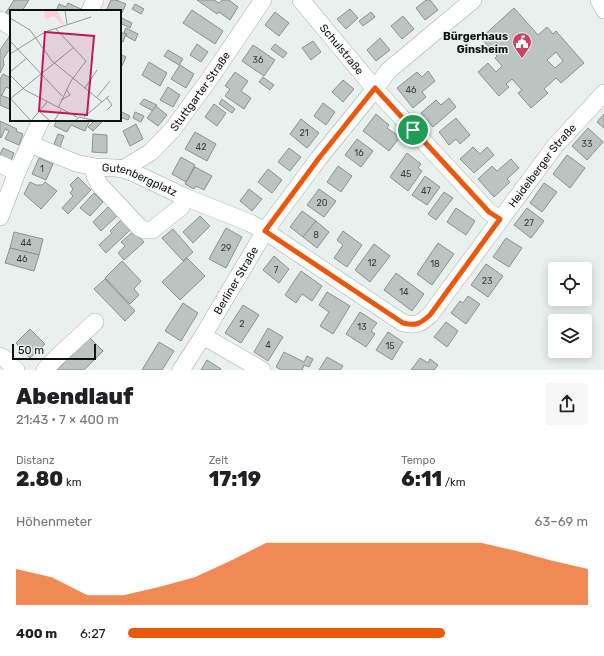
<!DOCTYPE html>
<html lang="de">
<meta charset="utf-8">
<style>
:root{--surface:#fff;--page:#f6f6f6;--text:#202124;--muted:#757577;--accent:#ea580c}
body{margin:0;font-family:Rubik,sans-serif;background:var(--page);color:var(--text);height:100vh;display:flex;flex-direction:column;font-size:15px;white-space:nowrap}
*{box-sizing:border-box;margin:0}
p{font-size:13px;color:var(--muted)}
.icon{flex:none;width:22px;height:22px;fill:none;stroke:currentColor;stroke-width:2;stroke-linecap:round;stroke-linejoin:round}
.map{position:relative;height:370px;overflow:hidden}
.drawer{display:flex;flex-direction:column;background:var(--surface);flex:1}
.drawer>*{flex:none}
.controls{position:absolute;left:548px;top:262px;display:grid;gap:8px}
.controls a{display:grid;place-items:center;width:44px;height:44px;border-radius:4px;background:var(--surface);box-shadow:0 2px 10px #0003;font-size:20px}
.scale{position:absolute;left:12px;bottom:10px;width:84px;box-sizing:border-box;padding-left:4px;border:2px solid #101212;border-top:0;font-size:11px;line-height:14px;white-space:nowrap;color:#101212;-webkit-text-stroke:3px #e9f1ef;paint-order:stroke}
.pin{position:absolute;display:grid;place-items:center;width:34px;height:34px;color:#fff;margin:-17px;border:2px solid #fff;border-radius:50%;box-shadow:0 1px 4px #0007}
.round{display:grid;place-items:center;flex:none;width:42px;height:42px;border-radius:4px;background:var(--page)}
.summary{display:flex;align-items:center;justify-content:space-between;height:68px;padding:0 16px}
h1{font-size:22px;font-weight:800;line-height:30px}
.metrics{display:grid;grid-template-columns:repeat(3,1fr);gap:6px;height:68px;padding:4px 16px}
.metrics div{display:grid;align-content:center}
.metrics b{font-size:20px;font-weight:800}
.metrics small{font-size:11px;font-weight:400}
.metrics p{font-size:11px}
.chart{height:112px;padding:8px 16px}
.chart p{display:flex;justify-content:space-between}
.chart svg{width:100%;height:72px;margin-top:4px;fill:var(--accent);opacity:.7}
ul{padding:0 16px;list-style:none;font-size:13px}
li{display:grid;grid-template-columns:64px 48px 1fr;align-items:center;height:30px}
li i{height:10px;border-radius:5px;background:var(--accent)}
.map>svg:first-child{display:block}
.building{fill:#bcc4c2;stroke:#8b9290;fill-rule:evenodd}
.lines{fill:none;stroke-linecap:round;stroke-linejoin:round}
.minor-casing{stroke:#a6aeac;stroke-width:18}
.minor{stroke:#fff;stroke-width:17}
.route-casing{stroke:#fff;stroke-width:8}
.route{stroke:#ea580c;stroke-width:5}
.labels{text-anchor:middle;stroke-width:3;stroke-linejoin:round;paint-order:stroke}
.number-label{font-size:9px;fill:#3b3e3e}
.poi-label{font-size:11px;font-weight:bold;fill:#101212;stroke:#e9f1ef;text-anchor:end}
.street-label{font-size:11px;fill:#101212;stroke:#e9f1ef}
.inset-road{fill:none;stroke:#929897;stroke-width:1}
.view{fill:#c2185b;fill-opacity:0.15;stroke:#c2185b;stroke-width:2}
.inset-edge{fill:none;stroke:#101212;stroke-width:2}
</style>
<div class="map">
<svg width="604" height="370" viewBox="0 0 604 370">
<rect width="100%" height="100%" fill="#e9f1ef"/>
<g class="building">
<polygon points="14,0 29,0 22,11 11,11 11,18 5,14"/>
<polygon points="111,0 116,0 126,4 120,17 120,11 106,11"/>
<polygon points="197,0 214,0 219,3 222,0 229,0 238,7 230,20 219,12 217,14"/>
<polygon points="426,0 430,0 438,10 425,20 416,8"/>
<polygon points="68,3 81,9 80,11 56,11 59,4 66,7"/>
<polygon points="135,4 144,9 141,14 132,9"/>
<path d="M514,8L538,35L547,27L553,34L556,31L584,63L561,83L556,78L544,89L548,93L531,108L518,93L522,90L512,79L506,84L509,87L499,96L478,72L488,63L496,72L502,66L495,58L497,56L481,38ZM556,52L563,61L555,68L547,60Z"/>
<polygon points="350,9 358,18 346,29 337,19"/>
<polygon points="192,10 223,31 215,44 183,23"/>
<polygon points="275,12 289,23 279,36 265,25"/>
<polygon points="371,12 375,17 363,26 359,21"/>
<polygon points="403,16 414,29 402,39 391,26"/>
<polygon points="122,18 132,23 130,28 120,23"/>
<polygon points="126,28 138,34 135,41 126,36 127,34 124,32"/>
<polygon points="120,29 121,29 120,32 126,34 123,42 120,41"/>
<polygon points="11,34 11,51 9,50 3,59 4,65 0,73 0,50"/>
<polygon points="380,38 390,50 376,61 367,50"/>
<polygon points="313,41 321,52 311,60 302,48"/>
<polygon points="197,44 208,52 201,62 190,55"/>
<polygon points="275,44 287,53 283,58 271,49"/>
<polygon points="253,45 275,60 264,76 242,61"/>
<polygon points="168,50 183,59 179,65 164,56"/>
<polygon points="120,54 126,57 122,66 120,65"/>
<polygon points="149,62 167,73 160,86 142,75"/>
<polygon points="180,65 194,74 186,88 171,79"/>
<polygon points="428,71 435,81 422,92 426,97 413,108 397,88 417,72 422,77"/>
<polygon points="235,72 248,81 241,91 251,98 244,109 225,96 230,89 225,86"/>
<polygon points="3,74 11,78 11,89 6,87 2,95 0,94 0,79"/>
<polygon points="263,77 274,85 270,90 259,82"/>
<polygon points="343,80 354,89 343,102 332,92"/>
<polygon points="168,87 180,95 173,107 160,100"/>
<polygon points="0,95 11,99 11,110 0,105"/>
<polygon points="449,98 456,107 433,127 421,113 436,100 441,105"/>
<polygon points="144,99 157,105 153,111 140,104"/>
<polygon points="222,99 235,109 232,113 219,104"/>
<polygon points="323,103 335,112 326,125 314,116"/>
<polygon points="214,104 226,113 217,126 205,117"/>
<polygon points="156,106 167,115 158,126 147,118"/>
<polygon points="122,112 130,116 128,120 120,117"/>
<polygon points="135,112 144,116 141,122 133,118"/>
<polygon points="376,114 389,125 387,128 400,137 389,151 363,131"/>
<polygon points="604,114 604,128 597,122"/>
<polygon points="456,118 470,135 460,144 456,139 449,145 439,132"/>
<polygon points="301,119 319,133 307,148 290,134"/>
<polygon points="57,120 90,120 85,131 71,125 67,132 54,126"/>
<polygon points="95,120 101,120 102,122 93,131 88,127"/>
<polygon points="0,121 17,129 16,131 23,134 19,145 5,139 9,131 5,129 1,138 0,137"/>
<polygon points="136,124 143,139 130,146 123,131"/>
<polygon points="588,128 603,142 587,160 572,146"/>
<polygon points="195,132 216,144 207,161 185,149"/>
<polygon points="58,134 64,136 60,147 54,144"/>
<polygon points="93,134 107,135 107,153 92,152"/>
<polygon points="357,139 373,151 361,167 345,155"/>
<polygon points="473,147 480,154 487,147 494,155 474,173 460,159"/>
<polygon points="3,148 14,153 10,163 0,158 0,154"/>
<polygon points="289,148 301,157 290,171 278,162"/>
<polygon points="407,153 421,164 418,168 422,171 408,191 390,177"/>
<polygon points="567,155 585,168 570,188 553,174"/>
<polygon points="181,157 195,165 186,182 172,174"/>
<polygon points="39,158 53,164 46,180 32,174"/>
<polygon points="511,159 519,168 507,179 510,182 494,197 478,179 492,166 497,171"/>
<polygon points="338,166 352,176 341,192 327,182"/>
<polygon points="195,167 212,176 204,190 196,186 194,189 185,184"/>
<polygon points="268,169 282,180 272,193 258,182"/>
<polygon points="425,176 440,187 427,205 412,195"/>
<polygon points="78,177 91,190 68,214 62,208 73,196 70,193 73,189 70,185"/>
<polygon points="30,182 36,185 42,185 45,182 57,191 41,209 24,194"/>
<polygon points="544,183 557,192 542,212 530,203"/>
<polygon points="249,189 262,199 252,211 240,201"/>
<polygon points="319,189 336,201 324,217 307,205"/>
<polygon points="444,192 453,198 436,220 428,214"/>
<polygon points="94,193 103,202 90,216 80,208"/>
<polygon points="108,207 117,216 101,231 93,222"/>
<polygon points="456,208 475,221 466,235 447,222"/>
<polygon points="527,208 544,221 531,238 514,225"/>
<polygon points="302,211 316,221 303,237 290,227"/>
<polygon points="200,216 210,226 193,243 183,232"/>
<polygon points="122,219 131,229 106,253 99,245 112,233 110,231"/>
<polygon points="316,221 329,232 317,248 303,237"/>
<polygon points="226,228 242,237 226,268 209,259"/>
<polygon points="173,229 193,252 183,261 162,238"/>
<polygon points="134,231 144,242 124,260 118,253 125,246 121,242"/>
<polygon points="343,231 362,245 347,267 334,258 343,245 337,240"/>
<polygon points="14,232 43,239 39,255 10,248"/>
<polygon points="506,238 522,248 509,267 493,257"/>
<polygon points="438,243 454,254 432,285 417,274"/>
<polygon points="374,244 390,256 370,282 355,270"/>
<polygon points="10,248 39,255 34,271 5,263"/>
<polygon points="274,256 289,269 279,283 263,270"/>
<polygon points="187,258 205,276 180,300 162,282"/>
<polygon points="122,261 141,281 134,289 139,295 130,304 105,278"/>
<polygon points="486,264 503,276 488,297 471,285"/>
<polygon points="301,271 322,286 312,301 302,294 296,303 285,295"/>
<polygon points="396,273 424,294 412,311 384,290"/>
<polygon points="105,279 135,311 125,321 94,289"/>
<polygon points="327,292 350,306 333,334 320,326 329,312 319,305"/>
<polygon points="468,296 480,304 466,324 451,313 460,301 463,303"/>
<polygon points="183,303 198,313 181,341 165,331"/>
<polygon points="243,305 259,315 241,343 225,333"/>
<polygon points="360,312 377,323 371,331 375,334 366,347 346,334"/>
<polygon points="446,322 458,331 447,347 434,337"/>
<polygon points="268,328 283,337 268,361 254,352"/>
<polygon points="30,329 45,344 30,358 16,343"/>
<polygon points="388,332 403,342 392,360 376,350"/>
<polygon points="89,337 103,351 84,370 57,370"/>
<polygon points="159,342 174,351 162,370 142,370"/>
<polygon points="284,352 304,362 307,356 313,359 309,367 304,365 302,370 281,370 276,367"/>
<polygon points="327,357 343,366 340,370 319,370"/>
<polygon points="420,358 428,363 430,359 438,365 434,370 411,370"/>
<polygon points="207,360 221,369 220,370 201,370"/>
</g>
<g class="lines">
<defs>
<g id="minor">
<path id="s1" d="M301,0L375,89L489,212L500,219"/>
<polyline points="599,0 604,10"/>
<polyline points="90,11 95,0"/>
<polyline points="0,20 11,27"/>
<path id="s2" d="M30,144L76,163L94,167L116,168L123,169L134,173L185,197L250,223L265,231L403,323C416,326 420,324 430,315L555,146L604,93"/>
<polyline points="0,164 17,172"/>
<polyline points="94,167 95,176 99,184 140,228 144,230 152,230 181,207 185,197"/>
<path id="s3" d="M123,169L151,152L173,129L208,81L263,0"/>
<polyline points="0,217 17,172 41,120"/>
<polyline points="203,336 262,370"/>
<polyline points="0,356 4,358 16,370"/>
<polyline points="45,370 56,358 95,322"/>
<path id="s4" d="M181,370L203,336L265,231L319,158L375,89L388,71L473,0"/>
</g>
</defs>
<use href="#minor" class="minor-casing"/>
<use href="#minor" class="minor"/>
</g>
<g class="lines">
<defs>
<path id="route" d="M375,88L489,212L500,219L430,315C420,324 416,326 403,323L265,231L319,158Z"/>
</defs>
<use href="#route" class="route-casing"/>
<use href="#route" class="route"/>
</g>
<defs>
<symbol id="civic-pin" viewBox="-11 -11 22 30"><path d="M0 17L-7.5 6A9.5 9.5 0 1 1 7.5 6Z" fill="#d0405f" stroke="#e9f1ef"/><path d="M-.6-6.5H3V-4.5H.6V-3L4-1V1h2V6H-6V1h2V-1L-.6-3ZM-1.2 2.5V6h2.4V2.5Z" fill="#fff"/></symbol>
</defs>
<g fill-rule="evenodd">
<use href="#civic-pin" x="511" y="31" width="22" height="30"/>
</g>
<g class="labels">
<g class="number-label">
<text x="258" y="63">36</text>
<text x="411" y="93">46</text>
<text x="304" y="136">21</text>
<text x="587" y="147">33</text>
<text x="201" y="150">42</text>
<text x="359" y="156">16</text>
<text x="42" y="172">1</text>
<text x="406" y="177">45</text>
<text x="426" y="194">47</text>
<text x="322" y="206">20</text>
<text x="529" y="226">27</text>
<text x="316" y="238">8</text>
<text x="26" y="246">44</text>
<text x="226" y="251">29</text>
<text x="22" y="262">46</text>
<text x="372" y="266">12</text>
<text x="435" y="267">18</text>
<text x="276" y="273">7</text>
<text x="487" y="284">23</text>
<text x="404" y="295">14</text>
<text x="242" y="327">2</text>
<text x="362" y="330">13</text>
<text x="268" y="348">4</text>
<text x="390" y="349">15</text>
</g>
<g class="poi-label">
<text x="508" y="40">Bürgerhaus<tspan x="508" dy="13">Ginsheim</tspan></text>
</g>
<g class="street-label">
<text dy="4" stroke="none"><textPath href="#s1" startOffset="64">Schulstraße</textPath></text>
<text dy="4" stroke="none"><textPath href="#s3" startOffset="111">Stuttgarter Straße</textPath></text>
<text dy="4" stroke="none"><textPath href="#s2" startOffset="635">Heidelberger Straße</textPath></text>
<text dy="4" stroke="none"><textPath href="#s2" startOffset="116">Gutenbergplatz</textPath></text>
<text dy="4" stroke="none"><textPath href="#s4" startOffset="105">Berliner Straße</textPath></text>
</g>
</g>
<g transform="translate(10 10)">
<rect width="111" height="111" fill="#e9f1ef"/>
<path d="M34,0H47L54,14L52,15L44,6L35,9Z" fill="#fdd1d5"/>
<path class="inset-road" d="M55,0L57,14M0,8L20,20L42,51L92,92M45,18L76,51L61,71L48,98M0,31L52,86M0,44L35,22L81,7M0,62L17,48M0,65L15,80L67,107M75,78L87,60M87,87L100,71M0,88L21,111M0,89L63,38M51,90L60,85L56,79M97,100L102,95L97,88M30,102L40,111M74,107L99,86M21,111L37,92M44,111L51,100M65,111L69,107L87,111"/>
<path class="view" d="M35,22L84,26L77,105L29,101Z"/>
<rect width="111" height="111" class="inset-edge"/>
</g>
</svg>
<div class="controls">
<a><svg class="icon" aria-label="locate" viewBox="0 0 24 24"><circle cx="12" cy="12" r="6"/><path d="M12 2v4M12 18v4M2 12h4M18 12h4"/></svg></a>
<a><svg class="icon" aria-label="layers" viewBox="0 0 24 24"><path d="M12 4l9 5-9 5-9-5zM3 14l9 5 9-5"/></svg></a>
</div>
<div class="scale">50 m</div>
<div class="pin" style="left:413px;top:130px;background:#1e9e55"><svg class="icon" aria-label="arrive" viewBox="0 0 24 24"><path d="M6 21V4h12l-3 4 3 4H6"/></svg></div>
</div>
<section class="drawer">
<div class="summary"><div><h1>Abendlauf</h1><p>21:43 · 7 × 400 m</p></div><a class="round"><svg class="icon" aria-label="share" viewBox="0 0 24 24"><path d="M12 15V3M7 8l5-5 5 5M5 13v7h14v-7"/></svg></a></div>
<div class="metrics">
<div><p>Distanz</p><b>2.80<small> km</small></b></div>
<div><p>Zeit</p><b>17:19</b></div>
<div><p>Tempo</p><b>6:11<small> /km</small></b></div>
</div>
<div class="chart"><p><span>Höhenmeter</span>63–69 m</p>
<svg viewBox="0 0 160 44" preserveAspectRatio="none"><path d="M0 44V22L10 27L20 38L30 38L40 33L50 27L60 17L70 6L80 6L90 6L100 6L110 6L120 6L130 6L140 11L150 17L160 22V44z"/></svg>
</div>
<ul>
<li><b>400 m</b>6:27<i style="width:69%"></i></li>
</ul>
</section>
